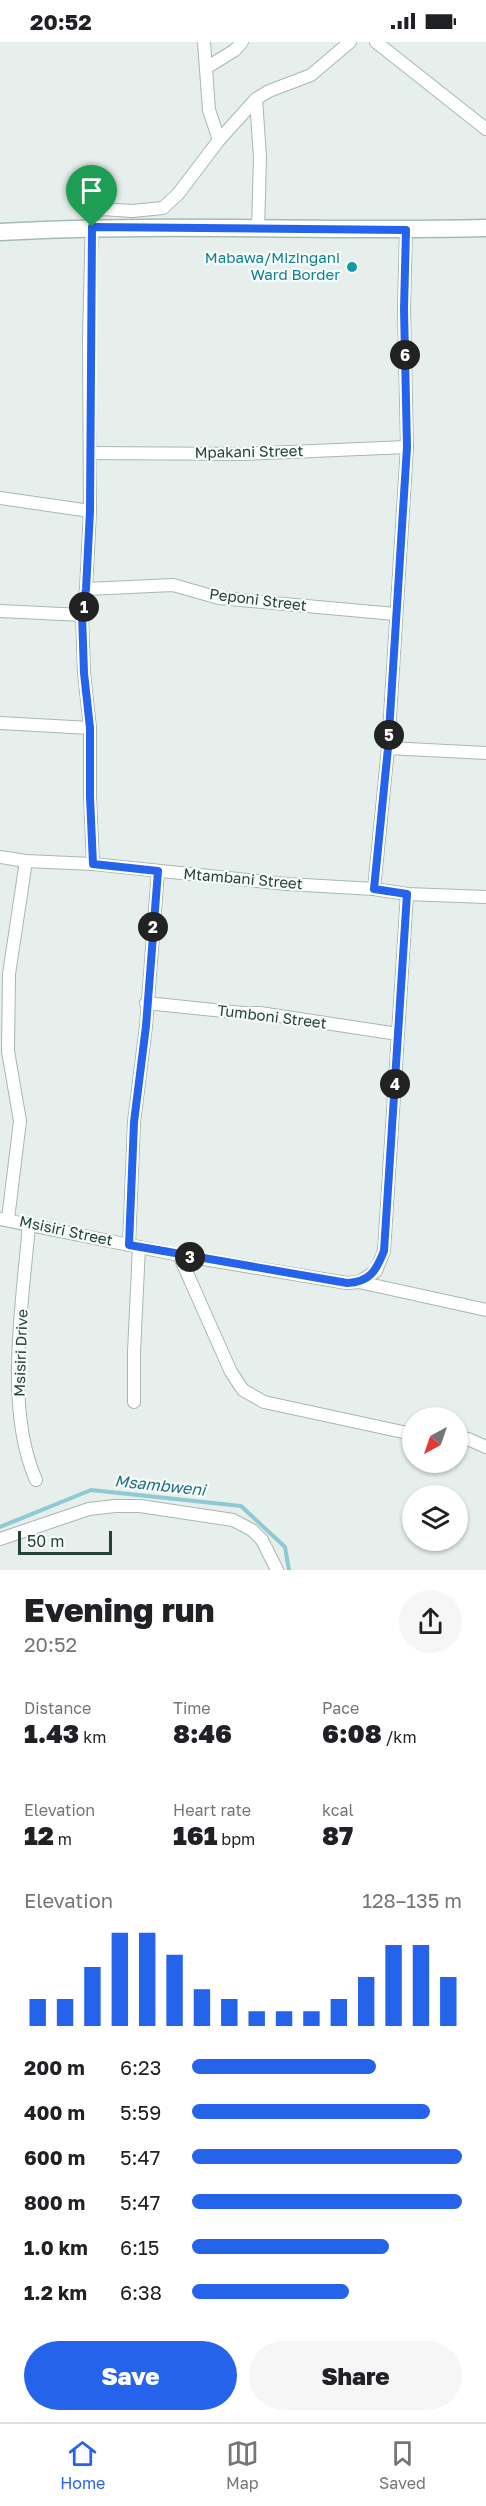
<!DOCTYPE html>
<meta charset="utf-8">
<style>
:root{--surface:#fff;--page:#f6f6f6;--text:#202124;--muted:#757577;--line:#e0e0e0;--accent:#2563eb}
body{margin:0;font-family:"Golos Text",sans-serif;background:var(--page);color:var(--text);height:100vh;display:flex;flex-direction:column;font-size:22px;white-space:nowrap}
*{box-sizing:border-box;margin:0}
p{font-size:20px;color:var(--muted)}
.icon{flex:none;width:33px;height:33px;fill:none;stroke:currentColor;stroke-width:2;stroke-linecap:round;stroke-linejoin:round}
.map{position:relative;height:1528px;overflow:hidden}
.panel{display:flex;flex-direction:column;background:var(--surface);flex:1}
.panel>*{flex:none}
.needle{width:39px;rotate:220deg}
.buttons{position:absolute;left:402px;top:1365px;display:grid;gap:12px}
.buttons a{display:grid;place-items:center;width:66px;height:66px;border-radius:50%;background:var(--surface);box-shadow:0 2px 4px #0004;font-size:30px}
.scale{position:absolute;left:18px;bottom:15px;width:94px;box-sizing:border-box;padding-left:6px;border:3px solid #24423a;border-top:0;font-size:16px;line-height:21px;white-space:nowrap;color:#24423a;-webkit-text-stroke:4px #f7fbf9;paint-order:stroke}
.pin{position:absolute;display:grid;place-items:center;width:51px;height:51px;color:#fff;margin:-62px -26px;border-radius:50% 50% 50% 0;rotate:-45deg;box-shadow:0 0 6px #0007}
.pin .icon{rotate:45deg}
.km{position:absolute;width:30px;height:30px;margin:-15px;border-radius:50%;background:#222;color:#fff;font-size:16px;line-height:30px;text-align:center}
.round{display:grid;place-items:center;flex:none;width:63px;height:63px;border-radius:32px;background:var(--page)}
.overview{display:flex;align-items:center;justify-content:space-between;height:102px;padding:0 24px}
h1{font-size:33px;font-weight:800;line-height:45px}
.stats{display:grid;grid-template-columns:repeat(3,1fr);gap:9px;height:102px;padding:6px 24px}
.stats div{display:grid;align-content:center}
.stats b{font-size:26px;font-weight:800}
.stats small{font-size:16px;font-weight:400}
.stats p{font-size:16px}
.chart{height:168px;padding:12px 24px}
.chart p{display:flex;justify-content:space-between}
.chart svg{width:100%;height:108px;margin-top:6px;stroke:var(--accent);stroke-width:6}
.primary-button{display:flex;gap:12px;margin-top:auto;padding:12px 24px}
.primary-button a{flex:1;height:69px;border-radius:36px;background:var(--accent);color:#fff;font-size:24px;font-weight:800;line-height:69px;text-align:center}
.primary-button a+a{background:var(--page);color:var(--text)}
ul{padding:0 24px;list-style:none;font-size:20px}
li{display:grid;grid-template-columns:96px 72px 1fr;align-items:center;height:45px}
li i{height:15px;border-radius:8px;background:var(--accent)}
.status{display:flex;justify-content:space-between;align-items:center;height:42px;padding:0 30px;background:var(--surface);direction:ltr}
.status svg{height:16px;fill:currentColor}
.menu{display:flex;justify-content:space-around;align-items:center;height:84px;border-top:2px solid var(--line);background:var(--surface);font-size:16px;color:var(--muted)}
.menu a{display:grid;justify-items:center;gap:3px}
.menu .selected{color:var(--accent)}
.map>svg:first-child{display:block}
.lines{fill:none;stroke-linecap:round;stroke-linejoin:round}
.stream{stroke:#8ec9d4;stroke-width:4}
.minor-casing{stroke:#a8b8b2;stroke-width:14}
.secondary-casing{stroke:#a4bbb3;stroke-width:19}
.minor{stroke:#fff;stroke-width:12}
.secondary{stroke:#fff;stroke-width:16}
.route-casing{stroke:#fff;stroke-width:12}
.route{stroke:#2563eb;stroke-width:8}
.culture-dot{fill:#0f9aa8;stroke:#f7fbf9;stroke-width:2}
.labels{text-anchor:middle;stroke-width:4.5;stroke-linejoin:round;paint-order:stroke}
.culture-label{font-size:15px;fill:#0d838f;stroke:#f7fbf9;text-anchor:end}
.street-label{font-size:15px;fill:#24423a;stroke:#f7fbf9}
.water-label{font-size:16px;font-style:italic;fill:#1c6f80;stroke:#f7fbf9}
</style>
<div class="status"><b>20:52</b><svg viewBox="0 0 49 12"><path d="M0 12V9h3v3zM5 12V6h3v6zM10 12V3h3v9zM15 12V0h3v12zM26 1h20v11H26zM47 4h2v5h-2z"/></svg></div>
<div class="map">
<svg width="486" height="1528" viewBox="0 0 486 1528">
<rect width="100%" height="100%" fill="#e6efeb"/>
<g class="lines">
<polyline class="stream" points="0,1485 91,1448 241,1464 285,1505 289,1528"/>
<defs>
<g id="minor">
<polyline points="204,0 209,68 219,98"/>
<polyline points="376,0 486,87"/>
<polyline points="206,26 235,8 242,0"/>
<polyline points="256,57 260,115 258,188"/>
<polyline points="91,411 244,412 407,405"/>
<polyline points="0,456 90,469"/>
<polyline points="86,547 173,543 219,556 395,572"/>
<polyline points="0,569 82,573"/>
<polyline points="0,681 90,686"/>
<polyline points="388,706 486,711"/>
<polyline points="0,815 26,819 93,822 287,842 374,847 407,852 486,855"/>
<polyline points="93,822 90,755 90,686 84,631 82,573 86,547 90,469 89,297 92,173 102,167 132,169 163,166 178,152 219,98 256,57 269,49 311,33 350,0"/>
<polyline points="374,847 388,706 407,405 404,267 406,188"/>
<polyline points="146,961 243,971 260,971 398,992"/>
<polyline points="0,1177 179,1213 347,1241 359,1240 486,1268"/>
<polyline points="8,1177 20,1079 8,1009 9,932 26,819"/>
<path d="M29,1182C23,1259 4,1366 36,1438"/>
<polyline points="129,1203 134,1080 146,984 158,829"/>
<polyline points="179,1213 231,1330 243,1348 264,1360 412,1392"/>
<polyline points="359,1240 376,1229 384,1209 407,852"/>
<polyline points="134,1360 134,1310 139,1205"/>
<polyline points="458,1396 468,1397 486,1405"/>
<polyline points="0,1497 89,1467 115,1464 140,1464 233,1478 252,1488 262,1498 277,1528"/>
</g>
<path id="secondary" d="M0,190C162,181 324,190 486,186"/>
</defs>
<use href="#minor" class="minor-casing"/>
<use href="#secondary" class="secondary-casing"/>
<use href="#minor" class="minor"/>
<use href="#secondary" class="secondary"/>
</g>
<g class="lines">
<defs>
<path id="route" d="M92,185L406,188L404,267L407,405L388,706L374,847L407,852L384,1209C376,1229 370,1240 347,1241L129,1203L134,1080L146,984L158,829L93,822L90,755V686L84,631L82,573L86,547L90,469Z"/>
</defs>
<use href="#route" class="route-casing"/>
<use href="#route" class="route"/>
</g>
<circle class="culture-dot" cx="352" cy="225" r="6"/>
<g class="labels">
<g class="culture-label">
<text x="340" y="221">Mabawa/Mizingani<tspan x="340" dy="17">Ward Border</tspan></text>
</g>
<g class="street-label">
<text transform="translate(249 410) rotate(-1)" y="5">Mpakani Street</text>
<text transform="translate(258 558) rotate(7)" y="5">Peponi Street</text>
<text transform="translate(243 837) rotate(5)" y="5">Mtambani Street</text>
<text transform="translate(272 975) rotate(7)" y="5">Tumboni Street</text>
<text transform="translate(66 1189) rotate(12)" y="5">Msisiri Street</text>
<text transform="translate(21 1311) rotate(-88)" y="5">Msisiri Drive</text>
</g>
<g class="water-label">
<text transform="translate(160 1443) rotate(6)" y="6">Msambweni</text>
</g>
</g>
</svg>
<div class="buttons">
<a><svg class="needle" viewBox="-14 -14 28 28"><path d="M0-13l5 13h-10z" fill="#e53935"/><path d="M0 13l5-13h-10z" fill="#757577"/></svg></a>
<a><svg class="icon" aria-label="layers" viewBox="0 0 24 24"><path d="M12 4l9 5-9 5-9-5zM3 14l9 5 9-5"/></svg></a>
</div>
<div class="scale">50 m</div>
<div class="pin" style="left:92px;top:185px;background:#1e9e55"><svg class="icon" aria-label="arrive" viewBox="0 0 24 24"><path d="M6 21V4h12l-3 4 3 4H6"/></svg></div>
<b class="km" style="left:84px;top:565px">1</b>
<b class="km" style="left:153px;top:885px">2</b>
<b class="km" style="left:190px;top:1215px">3</b>
<b class="km" style="left:395px;top:1042px">4</b>
<b class="km" style="left:389px;top:693px">5</b>
<b class="km" style="left:405px;top:313px">6</b>
</div>
<section class="panel">
<div class="overview"><div><h1>Evening run</h1><p>20:52</p></div><a class="round"><svg class="icon" aria-label="share" viewBox="0 0 24 24"><path d="M12 15V3M7 8l5-5 5 5M5 13v7h14v-7"/></svg></a></div>
<div class="stats">
<div><p>Distance</p><b>1.43<small> km</small></b></div>
<div><p>Time</p><b>8:46</b></div>
<div><p>Pace</p><b>6:08<small> /km</small></b></div>
</div>
<div class="stats">
<div><p>Elevation</p><b>12<small> m</small></b></div>
<div><p>Heart rate</p><b>161<small> bpm</small></b></div>
<div><p>kcal</p><b>87</b></div>
</div>
<div class="chart"><p><span>Elevation</span>128–135 m</p>
<svg viewBox="0 0 160 44" preserveAspectRatio="none"><path d="M5 44V33M15 44V33M25 44V20M35 44V6M45 44V6M55 44V15M65 44V29M75 44V33M85 44V38M95 44V38M105 44V38M115 44V33M125 44V24M135 44V11M145 44V11M155 44V24"/></svg>
</div>
<ul>
<li><b>200 m</b>6:23<i style="width:68%"></i></li>
<li><b>400 m</b>5:59<i style="width:88%"></i></li>
<li><b>600 m</b>5:47<i style="width:100%"></i></li>
<li><b>800 m</b>5:47<i style="width:100%"></i></li>
<li><b>1.0 km</b>6:15<i style="width:73%"></i></li>
<li><b>1.2 km</b>6:38<i style="width:58%"></i></li>
</ul>
<div class="primary-button"><a>Save</a><a>Share</a></div>
</section>
<nav class="menu">
<a class="selected"><svg class="icon" aria-label="home" viewBox="0 0 24 24"><path d="M3 11l9-7 9 7M6 9v11h12V9"/></svg>Home</a>
<a><svg class="icon" aria-label="map" viewBox="0 0 24 24"><path d="M3 6l6-2 6 2 6-2v14l-6 2-6-2-6 2zM9 4v14M15 6v14"/></svg>Map</a>
<a><svg class="icon" aria-label="saved" viewBox="0 0 24 24"><path d="M7 4h10v16l-5-4-5 4z"/></svg>Saved</a>
</nav>
